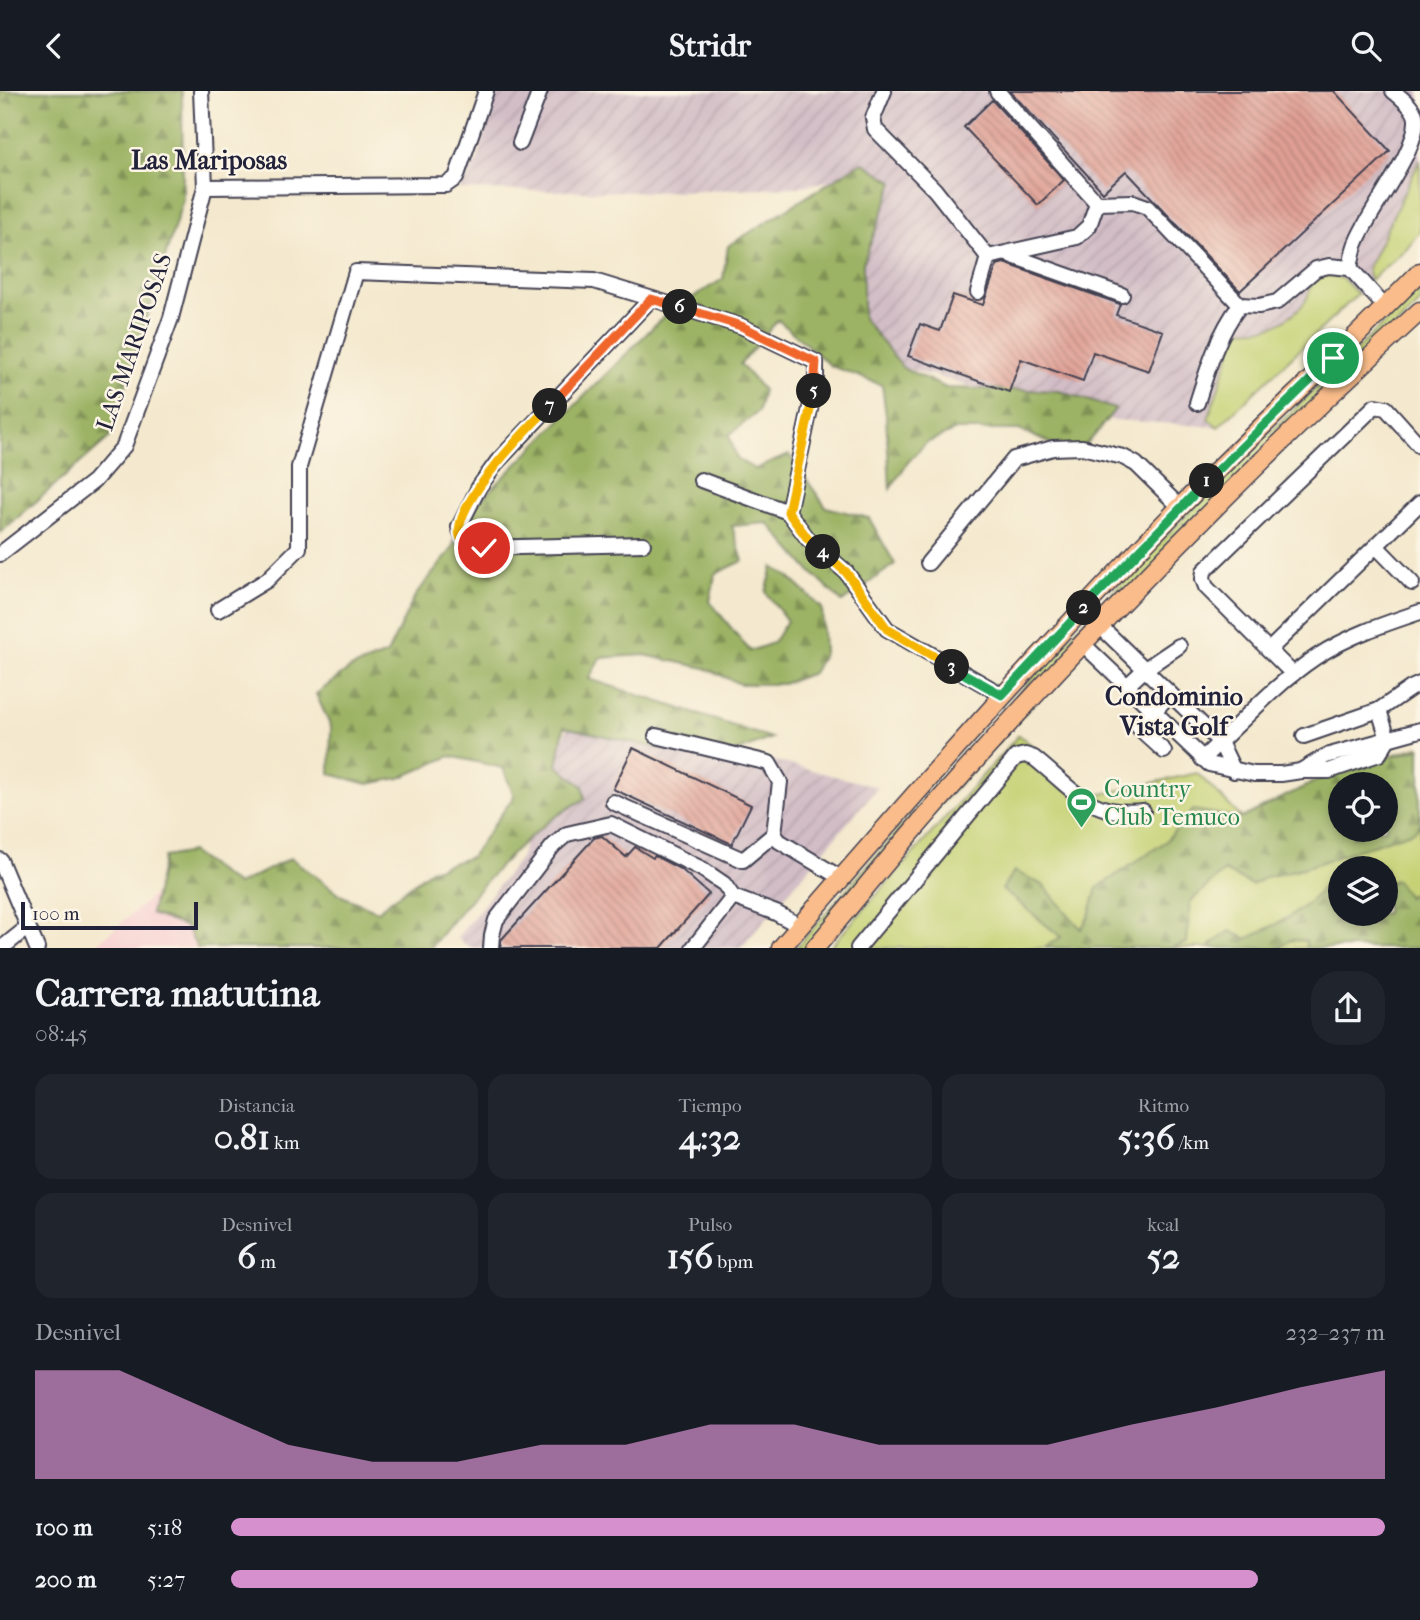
<!DOCTYPE html>
<html lang="es">
<meta charset="utf-8">
<style>
:root{--surface:#171b24;--page:#20242c;--text:#f1f3f6;--muted:#9ea1a6;--accent:#d690ce}
body{margin:0;font-family:"IM FELL French Canon",serif;background:var(--page);color:var(--text);height:100vh;display:flex;flex-direction:column;font-size:26px;white-space:nowrap}
*{box-sizing:border-box;margin:0}
p{font-size:23px;color:var(--muted)}
.icon{flex:none;width:38px;height:38px;fill:none;stroke:currentColor;stroke-width:2;stroke-linecap:round;stroke-linejoin:round}
.map{position:relative;height:857px;overflow:hidden}
.side{display:flex;flex-direction:column;background:var(--surface);flex:1}
.side>*{flex:none}
.fabs{position:absolute;left:1328px;top:681px;display:grid;gap:14px}
.fabs a{display:grid;place-items:center;width:70px;height:70px;border-radius:50%;background:var(--surface);box-shadow:0 4px 10px #0003;font-size:35px}
.scale{position:absolute;left:21px;bottom:18px;width:177px;box-sizing:border-box;padding-left:7px;border:4px solid #22223b;border-top:0;font-size:19px;line-height:24px;white-space:nowrap;color:#22223b;-webkit-text-stroke:5px #fcf5e5;paint-order:stroke}
.pin{position:absolute;display:grid;place-items:center;width:60px;height:60px;color:#fff;margin:-30px;border:4px solid #fff;border-radius:50%;box-shadow:0 2px 7px #0007}
.km{position:absolute;width:35px;height:35px;margin:-18px;border-radius:50%;background:#222;color:#fff;font-size:19px;line-height:35px;text-align:center}
.round{display:grid;place-items:center;flex:none;width:74px;height:74px;border-radius:28px;background:var(--page)}
.overview{display:flex;align-items:center;justify-content:space-between;height:119px;padding:0 35px}
h1{font-size:38px;font-weight:800;line-height:52px}
.metrics{display:grid;grid-template-columns:repeat(3,1fr);gap:10px;height:119px;padding:7px 35px}
.metrics div{display:grid;align-content:center;border-radius:18px;background:var(--page);text-align:center}
.metrics b{font-size:35px;font-weight:800}
.metrics small{font-size:19px;font-weight:400}
.metrics p{font-size:19px}
.chart{height:196px;padding:14px 35px}
.chart p{display:flex;justify-content:space-between}
.chart svg{width:100%;height:126px;margin-top:7px;fill:var(--accent);opacity:.7}
ul{padding:0 35px;list-style:none;font-size:23px}
li{display:grid;grid-template-columns:112px 84px 1fr;align-items:center;height:52px}
li i{height:18px;border-radius:9px;background:var(--accent)}
header{display:flex;justify-content:space-between;align-items:center;height:91px;padding:0 35px;background:var(--surface);font-size:32px;font-weight:800}
.map>svg:first-child{display:block}
.built{fill:#f7cfd1}
.industrial{fill:url(#industrial-furrows)}
.grass{fill:#c5d173;stroke:#747a57;stroke-width:2;fill-rule:evenodd}
.forest{fill:url(#forest-firs);stroke:#5f6a50;stroke-width:2;fill-rule:evenodd}
.building{fill:url(#building-back-hatch)}
.lines{fill:none;stroke-linecap:round;stroke-linejoin:round}
.minor-casing{stroke:#424051;stroke-width:18}
.major-casing{stroke:#424051;stroke-width:21}
.minor{stroke:#fff;stroke-width:14}
.major{stroke:#f9bc8a;stroke-width:18}
.split-1-casing{stroke:#fff;stroke-width:14}
.split-2-casing{stroke:#fff;stroke-width:14}
.split-3-casing{stroke:#fff;stroke-width:14}
.split-4-casing{stroke:#fff;stroke-width:14}
.split-5-casing{stroke:#fff;stroke-width:14}
.split-6-casing{stroke:#fff;stroke-width:14}
.split-7-casing{stroke:#fff;stroke-width:14}
.split-8-casing{stroke:#fff;stroke-width:14}
.split-1{stroke:#22a559;stroke-width:9}
.split-2{stroke:#22a559;stroke-width:9}
.split-3{stroke:#22a559;stroke-width:9}
.split-4{stroke:#f5b400;stroke-width:9}
.split-5{stroke:#f5b400;stroke-width:9}
.split-6{stroke:#f0652b;stroke-width:9}
.split-7{stroke:#f0652b;stroke-width:9}
.split-8{stroke:#f5b400;stroke-width:9}
.labels{text-anchor:middle;stroke-width:5;stroke-linejoin:round;paint-order:stroke}
.street-label{font-size:24px;fill:#22223b;stroke:#fcf5e5}
.leisure-label{font-size:24px;fill:#27864d;stroke:#fcf5e5;text-anchor:start}
.neighbourhood-label{font-size:26px;font-weight:bold;fill:#22223b;stroke:#fcf5e5}
</style>
<header><svg class="icon" aria-label="back" viewBox="0 0 24 24"><path d="M15 5l-7 7 7 7"/></svg>Stridr<svg class="icon" aria-label="search" viewBox="0 0 24 24"><circle cx="10" cy="10" r="6"/><path d="M15 15l6 6"/></svg></header>
<div class="map">
<svg width="1420" height="857" viewBox="0 0 1420 857">
<defs>
<pattern id="industrial-furrows" width="10" height="10" patternUnits="userSpaceOnUse" patternTransform="scale(1.75)"><rect width="10" height="10" fill="#d2bdc6"/><path d="M-1 1l2-2M0 10L10 0M9 11l2-2" fill="none" stroke="#b4a2ab"/></pattern>
<pattern id="forest-firs" width="22" height="20" patternUnits="userSpaceOnUse" patternTransform="scale(1.75)"><rect width="22" height="20" fill="#9cb365"/><path d="M5 1l3.5 6h-7zM16 11l3.5 6h-7z" fill="#7f9154"/></pattern>
<pattern id="building-back-hatch" width="6" height="6" patternUnits="userSpaceOnUse" patternTransform="scale(1.75)"><rect width="6" height="6" fill="#e09f94"/><path d="M-1 5l2 2M0 0l6 6M5-1l2 2" fill="none" stroke="#b5817a"/></pattern>
</defs>
<rect width="100%" height="100%" fill="#fcf5e5"/>
<filter id="ink" filterUnits="userSpaceOnUse"><feTurbulence type="fractalNoise" baseFrequency=".0143" numOctaves="2"/><feDisplacementMap in="SourceGraphic" scale="14" xChannelSelector="R" yChannelSelector="G"/><feConvolveMatrix kernelMatrix="1 2 1 2 8 2 1 2 1" color-interpolation-filters="sRGB"/></filter>
<filter id="wash" filterUnits="userSpaceOnUse"><feTurbulence type="fractalNoise" baseFrequency=".00686" numOctaves="4" result="noise"/><feDisplacementMap in="SourceGraphic" scale="28" xChannelSelector="R" yChannelSelector="G"/><feGaussianBlur stdDeviation="1.57" result="paint"/><feColorMatrix in="noise" values="0 0 0 0 0 0 0 0 0 0 0 0 0 0 0 0 0 1.4 0 .05"/><feComposite in="paint" operator="in"/></filter>
<g filter="url(#wash)">
<rect width="100%" height="100%" fill="#f4e9ce"/>
<polygon class="built" points="180,781 232,857 92,857"/>
<g class="industrial">
<polygon points="497,0 1420,0 1420,140 1406,158 1370,189 1354,208 1218,336 1086,327 880,270 836,261 838,88 798,96 647,101 459,99 464,82 477,71"/>
<polygon points="574,619 878,696 741,857 470,857 457,847 520,767"/>
</g>
<g class="grass">
<polygon points="1420,69 1420,140 1406,158 1370,189 1367,178"/>
<path d="M1328,183L1343,188L1358,203L1218,336L1208,328L1238,239C1251,237 1263,240 1276,234C1285,229 1300,219 1306,209C1313,195 1309,185 1328,183Z"/>
<path d="M1420,198V212L1290,336L807,857H796C913,721 1030,585 1155,456C1241,367 1331,283 1420,198Z"/>
<path d="M1019,644L1093,705L1197,682L1242,727L1328,684L1420,655V857H829ZM1340,693H1386V738H1340ZM1340,777H1386V822H1340Z"/>
</g>
<g class="forest">
<polygon points="0,0 182,0 183,108 110,346 0,442"/>
<path d="M862,71L894,91L863,172V227L903,277L946,297L1059,300L1115,318L1094,345L1076,363L1019,339H956L926,352L908,371L890,398L886,324L882,294L831,275L778,229L740,273L763,299L758,321L729,344L737,368L755,378L789,364L826,416L869,427L895,473L842,511L808,478L768,432L732,435L743,470L715,483L710,511L750,560L773,552L787,530L766,501L773,476L789,486L822,517L824,562L813,582L783,593H740L705,577L644,564L600,567L589,588L771,647L715,670L564,636L557,675L583,695L585,708C523,739 474,804 430,857H197L187,836L151,823L164,766L191,761L237,794L291,767L342,805L377,820L431,779L471,766L514,705L503,677L450,665L400,687L368,693L330,683L331,636L316,603L351,577L387,563L415,505L452,458L461,429L667,222L723,188L728,155Z"/>
<path d="M1420,657V734L1414,740L1307,776L1266,786L1252,794L1224,780L1190,811L1187,852L1169,857H1044L1061,846L1002,798L1014,780L1043,794L1081,838L1089,825L1097,797L1165,751L1193,719L1242,727L1328,684ZM1340,693H1386V738H1340Z"/>
<path d="M1396,789L1408,806L1420,797V857H1306V850L1291,849L1278,857H1210L1212,853L1230,840L1247,848C1272,835 1305,821 1321,798L1335,800L1340,798V822H1386V792Z"/>
</g>
<g id="blocks">
<g class="building">
<polygon points="1010,0 1334,0 1390,60 1240,200 1126,80 1103,101"/>
<polygon points="992,9 1064,89 1038,114 964,36"/>
<polygon points="1004,172 1120,213 1116,224 1163,240 1149,280 1093,261 1083,290 1021,268 1009,301 908,265 920,233 940,240 953,204 983,214 997,174"/>
<polygon points="633,657 751,714 732,753 613,698"/>
<polygon points="602,745 626,766 635,756 653,767 655,765 682,779 709,803 661,857 501,857 501,849 594,747"/>
</g>
</g>
</g>
<g filter="url(#ink)">
<use href="#blocks" fill-opacity="0" stroke="#424051" stroke-width="2"/>
<g class="lines">
<defs>
<g id="minor">
<polyline points="884,0 873,27 875,38 935,99 988,166 978,201"/>
<polyline points="997,0 1097,112 1133,111 1147,116 1240,214 1259,215 1277,211 1316,178 1329,175 1350,177"/>
<polyline points="520,52 540,0"/>
<polyline points="205,96 446,94 456,87 486,0"/>
<polyline points="1007,163 1122,204"/>
<polyline points="988,166 1077,146 1089,135 1097,112"/>
<path d="M1385,216L1350,177C1352,168 1353,158 1357,150C1370,118 1417,61 1416,29C1416,17 1401,7 1393,0"/>
<path d="M1197,312C1208,277 1218,243 1240,214"/>
<polyline points="701,389 788,421"/>
<polyline points="643,453 478,457 464,449 459,436 479,396 497,371 651,208"/>
<polyline points="1376,455 1412,492"/>
<polyline points="0,463 94,390 124,355 171,227 205,96 201,0"/>
<polyline points="928,472 1014,368 1053,357 1082,356 1123,366 1136,373 1180,416"/>
<polyline points="218,519 267,489 299,457 299,376 356,181 594,190 741,235 816,271 816,290 788,421 808,448 846,481 887,538 1002,604"/>
<polyline points="1100,535 1220,651 1234,680"/>
<polyline points="1083,553 1209,673 1254,683 1281,683 1301,680 1329,680 1379,663 1388,648 1379,619 1304,645"/>
<polyline points="1269,559 1420,412"/>
<polyline points="1293,583 1206,496 1203,488 1204,480 1375,315 1386,317 1420,355"/>
<polyline points="1128,594 1145,578 1179,555"/>
<polyline points="1379,619 1411,597 1420,593"/>
<polyline points="656,645 769,672 780,691 774,743 779,750 841,787"/>
<polyline points="1164,660 1139,637 1170,603"/>
<path d="M1202,668C1239,634 1274,594 1316,566C1348,545 1384,533 1420,521"/>
<polyline points="1302,679 1326,665 1420,639"/>
<polyline points="613,711 743,769 774,743"/>
<polyline points="0,769 37,857"/>
<polyline points="2,857 28,836"/>
<polyline points="491,857 492,844 496,829 553,755 567,743 611,733 702,778 724,793 733,806 776,822 800,835"/>
<polyline points="693,857 733,806"/>
<path d="M858,857L1016,666L1025,664L1034,667C1072,697 1089,726 1143,720"/>
</g>
<g id="major">
<path d="M781,857C910,707 1040,560 1178,418C1257,338 1341,262 1420,181"/>
<path d="M815,857C858,806 900,753 945,703C1095,534 1253,373 1420,220"/>
</g>
</defs>
<use href="#minor" class="minor-casing"/>
<use href="#major" class="major-casing"/>
<use href="#minor" class="minor"/>
<use href="#major" class="major"/>
</g>
</g>
<g class="lines" filter="url(#ink)">
<defs>
<polyline id="split-1" points="1207,390 1333,267"/>
<polyline id="split-2" points="1084,517 1207,390"/>
<polyline id="split-3" points="952,576 1002,604 1084,517"/>
<polyline id="split-4" points="823,461 846,481 887,538 952,576"/>
<polyline id="split-5" points="814,300 788,421 808,448 823,461"/>
<polyline id="split-6" points="680,216 741,235 816,271 814,300"/>
<polyline id="split-7" points="550,315 651,208 680,216"/>
<path id="split-8" d="M484,457C406,457 536,329 550,315"/>
</defs>
<use href="#split-1" class="split-1-casing"/>
<use href="#split-2" class="split-2-casing"/>
<use href="#split-3" class="split-3-casing"/>
<use href="#split-4" class="split-4-casing"/>
<use href="#split-5" class="split-5-casing"/>
<use href="#split-6" class="split-6-casing"/>
<use href="#split-7" class="split-7-casing"/>
<use href="#split-8" class="split-8-casing"/>
<use href="#split-1" class="split-1"/>
<use href="#split-2" class="split-2"/>
<use href="#split-3" class="split-3"/>
<use href="#split-4" class="split-4"/>
<use href="#split-5" class="split-5"/>
<use href="#split-6" class="split-6"/>
<use href="#split-7" class="split-7"/>
<use href="#split-8" class="split-8"/>
</g>
<defs>
<symbol id="stadium-pin" viewBox="-11 -11 22 30"><path d="M0 17L-7.5 6A9.5 9.5 0 1 1 7.5 6Z" fill="#2e9e5b" stroke="#fcf5e5"/><path d="M0-5a6.5 5 0 1 0 0 10a6.5 5 0 1 0 0-10ZM-3.5-1.8h7v3.6h-7Z" fill="#fff"/></symbol>
</defs>
<g fill-rule="evenodd">
<use href="#stadium-pin" x="1064" y="694" width="35" height="47"/>
</g>
<g class="labels">
<g class="street-label">
<text transform="translate(134 251) rotate(-71)" y="8">LAS MARIPOSAS</text>
</g>
<g class="leisure-label">
<text x="1104" y="706">Country<tspan x="1104" dy="28">Club Temuco</tspan></text>
</g>
<g class="neighbourhood-label">
<text x="209" y="78">Las Mariposas</text>
<text x="1174" y="614">Condominio<tspan x="1174" dy="30">Vista Golf</tspan></text>
</g>
</g>
</svg>
<div class="fabs">
<a><svg class="icon" aria-label="locate" viewBox="0 0 24 24"><circle cx="12" cy="12" r="6"/><path d="M12 2v4M12 18v4M2 12h4M18 12h4"/></svg></a>
<a><svg class="icon" aria-label="layers" viewBox="0 0 24 24"><path d="M12 4l9 5-9 5-9-5zM3 14l9 5 9-5"/></svg></a>
</div>
<div class="scale">100 m</div>
<div class="pin" style="left:1333px;top:267px;background:#1e9e55"><svg class="icon" aria-label="arrive" viewBox="0 0 24 24"><path d="M6 21V4h12l-3 4 3 4H6"/></svg></div>
<div class="pin" style="left:484px;top:457px;background:#d93025"><svg class="icon" aria-label="check" viewBox="0 0 24 24"><path d="M5 12l5 5 9-10"/></svg></div>
<b class="km" style="left:1207px;top:390px">1</b>
<b class="km" style="left:1084px;top:517px">2</b>
<b class="km" style="left:952px;top:576px">3</b>
<b class="km" style="left:823px;top:461px">4</b>
<b class="km" style="left:814px;top:300px">5</b>
<b class="km" style="left:680px;top:216px">6</b>
<b class="km" style="left:550px;top:315px">7</b>
</div>
<section class="side">
<div class="overview"><div><h1>Carrera matutina</h1><p>08:45</p></div><a class="round"><svg class="icon" aria-label="share" viewBox="0 0 24 24"><path d="M12 15V3M7 8l5-5 5 5M5 13v7h14v-7"/></svg></a></div>
<div class="metrics">
<div><p>Distancia</p><b>0.81<small> km</small></b></div>
<div><p>Tiempo</p><b>4:32</b></div>
<div><p>Ritmo</p><b>5:36<small> /km</small></b></div>
</div>
<div class="metrics">
<div><p>Desnivel</p><b>6<small> m</small></b></div>
<div><p>Pulso</p><b>156<small> bpm</small></b></div>
<div><p>kcal</p><b>52</b></div>
</div>
<div class="chart"><p><span>Desnivel</span>232–237 m</p>
<svg viewBox="0 0 160 44" preserveAspectRatio="none"><path d="M0 44V6L10 6L20 19L30 32L40 38L50 38L60 32L70 32L80 25L90 25L100 32L110 32L120 32L130 25L140 19L150 12L160 6V44z"/></svg>
</div>
<ul>
<li><b>100 m</b>5:18<i style="width:100%"></i></li>
<li><b>200 m</b>5:27<i style="width:89%"></i></li>
</ul>
</section>
